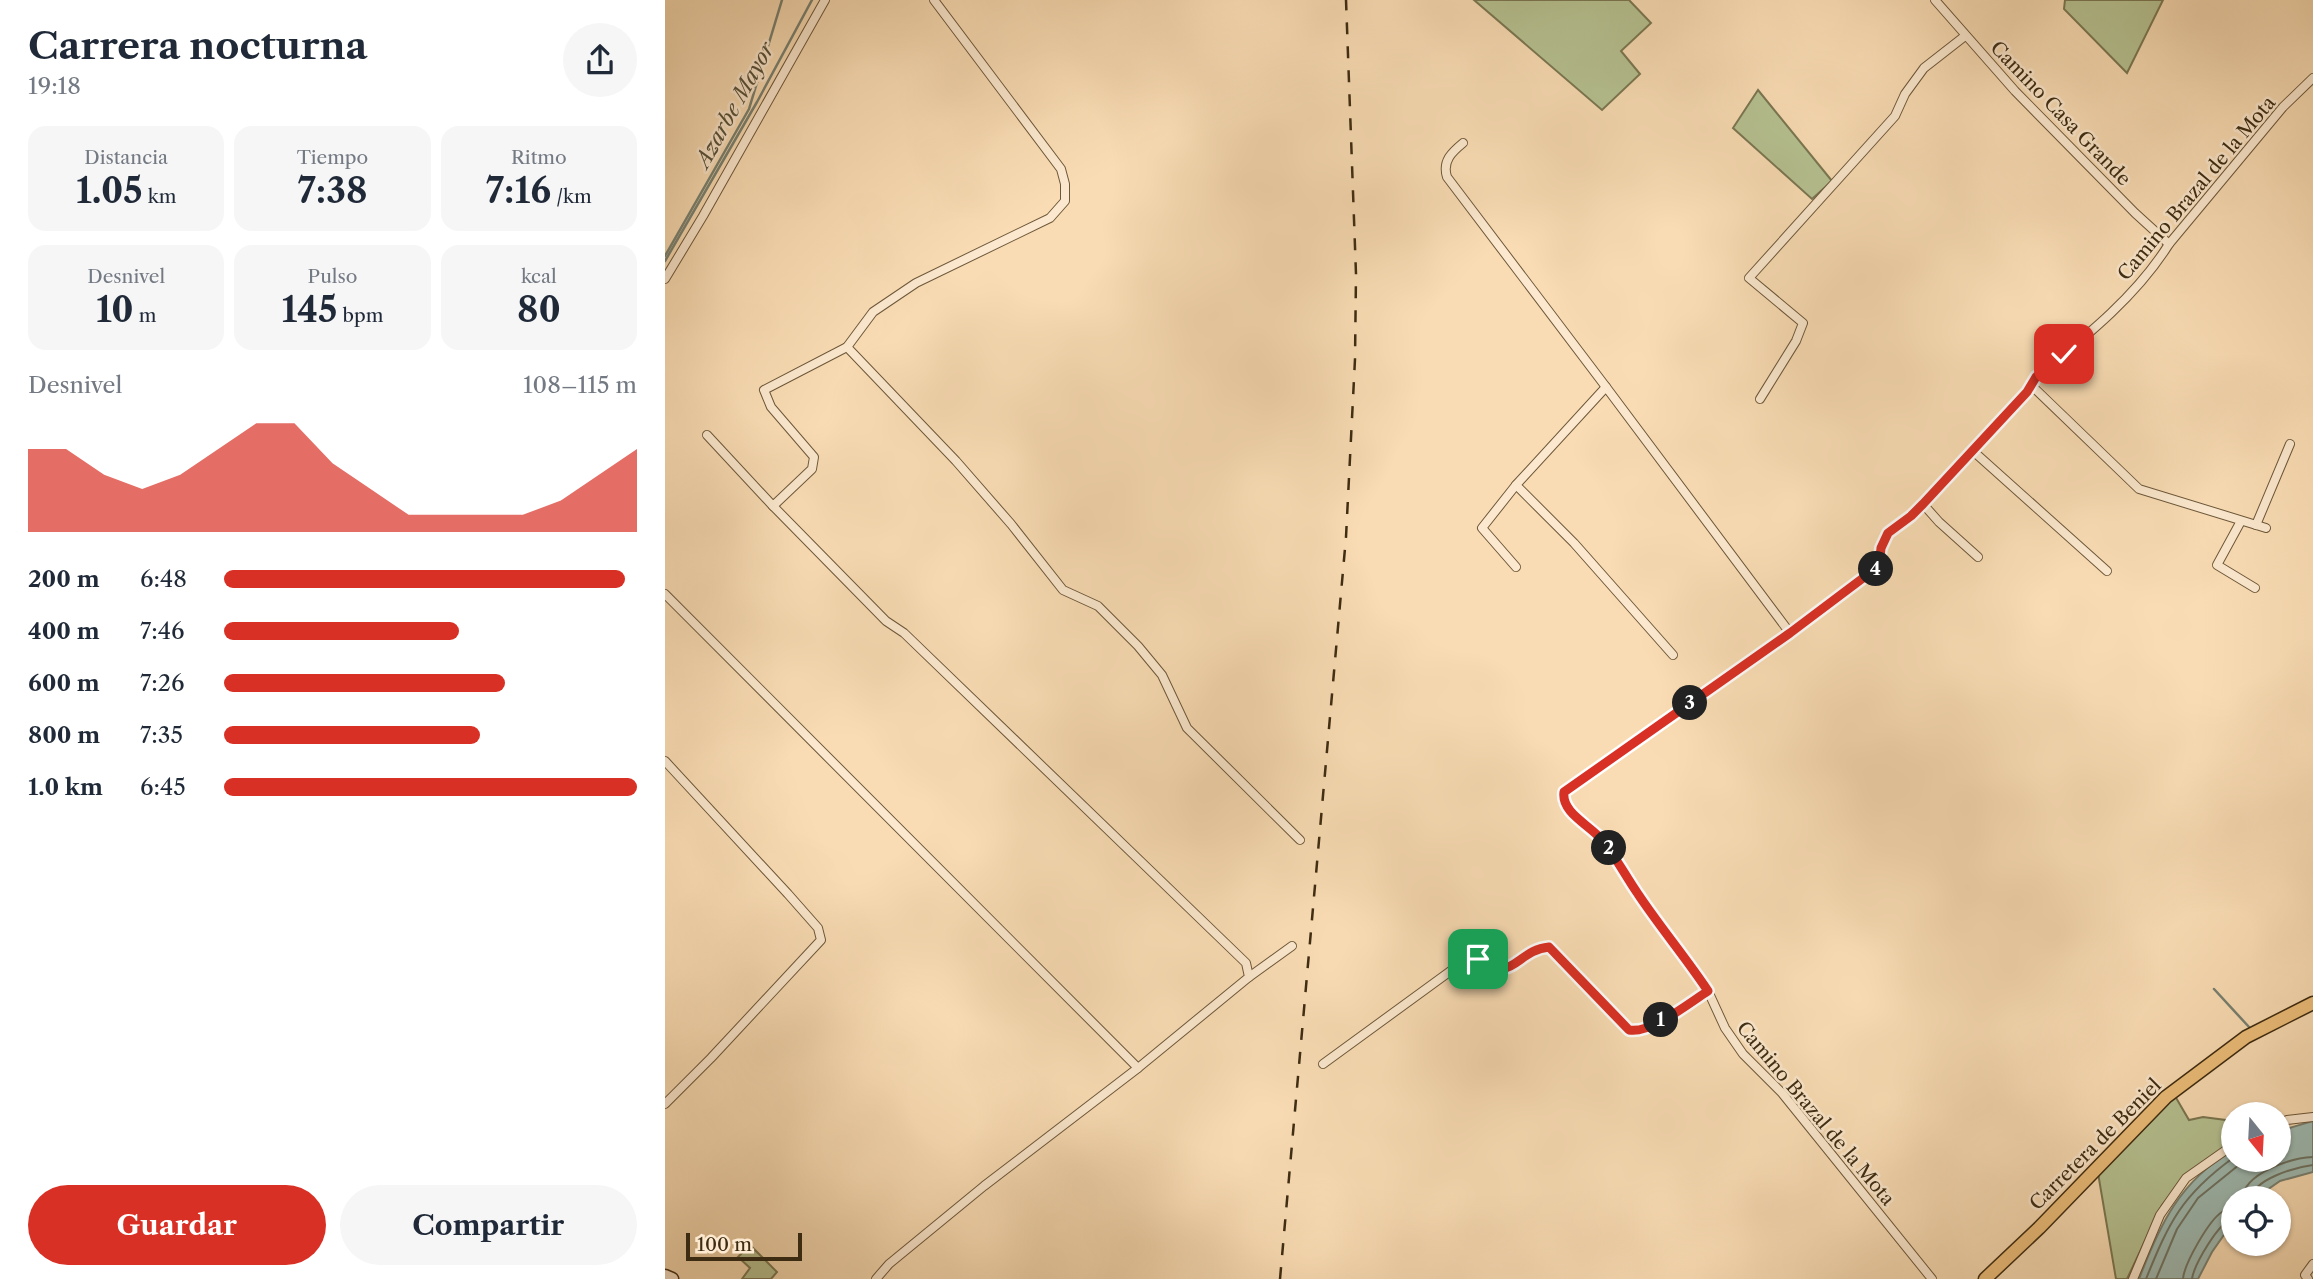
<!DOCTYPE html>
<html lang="es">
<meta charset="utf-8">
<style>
:root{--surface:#fff;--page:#f6f6f7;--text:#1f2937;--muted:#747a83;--accent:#d93025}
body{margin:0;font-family:"Libre Caslon Text",serif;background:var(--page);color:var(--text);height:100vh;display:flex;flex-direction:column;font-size:26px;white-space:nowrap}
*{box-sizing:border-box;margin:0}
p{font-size:23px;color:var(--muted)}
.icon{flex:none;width:38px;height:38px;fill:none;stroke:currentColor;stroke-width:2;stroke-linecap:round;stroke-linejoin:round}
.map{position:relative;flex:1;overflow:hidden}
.details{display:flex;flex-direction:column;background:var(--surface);width:665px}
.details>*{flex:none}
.needle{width:46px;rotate:162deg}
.buttons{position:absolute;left:1556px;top:1102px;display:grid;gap:14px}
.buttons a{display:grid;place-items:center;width:70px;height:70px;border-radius:50%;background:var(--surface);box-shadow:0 2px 5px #0004;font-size:35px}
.scale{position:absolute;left:21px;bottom:18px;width:116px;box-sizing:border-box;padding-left:7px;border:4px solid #3e2c12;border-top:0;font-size:19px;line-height:24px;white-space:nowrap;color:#3e2c12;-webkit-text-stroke:5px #fbe8ce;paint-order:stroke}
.pin{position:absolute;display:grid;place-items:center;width:60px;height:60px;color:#fff;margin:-30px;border-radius:14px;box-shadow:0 4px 10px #0006}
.km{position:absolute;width:35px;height:35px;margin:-18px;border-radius:50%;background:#222;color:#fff;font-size:19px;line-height:35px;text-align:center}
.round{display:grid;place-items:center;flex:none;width:74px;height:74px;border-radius:37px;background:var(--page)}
.headline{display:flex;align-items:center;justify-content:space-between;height:119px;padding:0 28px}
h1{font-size:38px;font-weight:800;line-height:52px}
.metrics{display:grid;grid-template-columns:repeat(3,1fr);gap:10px;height:119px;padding:7px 28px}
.metrics div{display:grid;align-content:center;border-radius:18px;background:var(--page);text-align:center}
.metrics b{font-size:35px;font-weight:800}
.metrics small{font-size:19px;font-weight:400}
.metrics p{font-size:19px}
.chart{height:196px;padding:14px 28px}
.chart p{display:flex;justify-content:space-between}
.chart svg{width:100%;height:126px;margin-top:7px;fill:var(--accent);opacity:.7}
.primary-button{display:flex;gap:14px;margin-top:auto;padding:14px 28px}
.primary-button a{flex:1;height:80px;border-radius:42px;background:var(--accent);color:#fff;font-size:28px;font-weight:800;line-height:80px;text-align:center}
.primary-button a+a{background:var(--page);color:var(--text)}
ul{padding:0 28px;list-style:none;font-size:23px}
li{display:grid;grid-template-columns:112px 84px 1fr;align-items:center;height:52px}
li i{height:18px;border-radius:9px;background:var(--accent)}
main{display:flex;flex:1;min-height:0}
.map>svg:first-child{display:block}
.green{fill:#b6c292;stroke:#7a7752;stroke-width:2}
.water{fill:#9ebab2;stroke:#788172;stroke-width:2}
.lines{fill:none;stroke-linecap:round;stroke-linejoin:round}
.shore{stroke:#6e7362;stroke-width:2}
.stream{stroke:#788172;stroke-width:2.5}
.street-casing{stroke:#6d583a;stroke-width:10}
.secondary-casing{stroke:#3e2c12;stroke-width:15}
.primary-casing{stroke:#3e2c12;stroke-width:15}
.street{stroke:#fbe8ce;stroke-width:8}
.secondary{stroke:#fbe8ce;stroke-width:12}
.primary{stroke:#ecbe7a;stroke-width:12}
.rail{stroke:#3e2c12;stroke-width:2.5;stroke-dasharray:12 12;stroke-linecap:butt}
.route-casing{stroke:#fff;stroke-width:14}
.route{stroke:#d93025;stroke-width:9}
.labels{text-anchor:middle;stroke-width:5;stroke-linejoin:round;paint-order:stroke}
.street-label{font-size:19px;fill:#3e2c12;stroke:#fbe8ce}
.water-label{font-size:21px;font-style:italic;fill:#56503a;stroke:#fbe8ce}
</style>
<main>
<section class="details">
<div class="headline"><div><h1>Carrera nocturna</h1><p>19:18</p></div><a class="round"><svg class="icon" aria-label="share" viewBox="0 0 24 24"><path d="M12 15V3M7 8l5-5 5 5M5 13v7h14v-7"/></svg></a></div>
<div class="metrics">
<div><p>Distancia</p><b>1.05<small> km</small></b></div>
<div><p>Tiempo</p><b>7:38</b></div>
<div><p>Ritmo</p><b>7:16<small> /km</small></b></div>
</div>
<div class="metrics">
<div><p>Desnivel</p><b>10<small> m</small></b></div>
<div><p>Pulso</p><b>145<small> bpm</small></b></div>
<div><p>kcal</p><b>80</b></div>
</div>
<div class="chart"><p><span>Desnivel</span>108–115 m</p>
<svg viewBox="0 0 160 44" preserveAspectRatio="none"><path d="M0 44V15L10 15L20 24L30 29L40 24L50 15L60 6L70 6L80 20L90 29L100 38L110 38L120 38L130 38L140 33L150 24L160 15V44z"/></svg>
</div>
<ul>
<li><b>200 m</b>6:48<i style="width:97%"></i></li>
<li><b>400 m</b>7:46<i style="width:57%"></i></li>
<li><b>600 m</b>7:26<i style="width:68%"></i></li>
<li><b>800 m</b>7:35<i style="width:62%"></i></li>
<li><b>1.0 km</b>6:45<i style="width:100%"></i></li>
</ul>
<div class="primary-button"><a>Guardar</a><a>Compartir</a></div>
</section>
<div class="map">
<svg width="1648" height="1279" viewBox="0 0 1648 1279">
<rect width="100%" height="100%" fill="#f9dcb4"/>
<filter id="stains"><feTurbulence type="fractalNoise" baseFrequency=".00286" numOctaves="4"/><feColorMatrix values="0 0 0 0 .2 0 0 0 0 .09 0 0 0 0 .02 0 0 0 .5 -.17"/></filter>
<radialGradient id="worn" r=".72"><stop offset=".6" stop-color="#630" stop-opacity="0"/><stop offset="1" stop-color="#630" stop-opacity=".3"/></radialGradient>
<g class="green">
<polygon points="809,0 964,0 986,23 956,51 975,74 937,110"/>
<polygon points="1400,0 1498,0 1462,73 1399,9"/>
<polygon points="1093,90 1167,181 1147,199 1068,128"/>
<polygon points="1510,1096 1524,1120 1538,1117 1568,1121 1568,1143 1524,1173 1497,1205 1462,1279 1451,1279 1433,1173"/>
<polygon points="85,1245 112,1272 106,1279 77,1279 85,1268 73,1257"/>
</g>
<path class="water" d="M1648,1121V1172L1615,1181L1589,1199H1568V1222L1547,1252L1533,1279H1474C1495,1224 1515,1181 1568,1150V1160H1614V1131Z"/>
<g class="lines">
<g class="shore">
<path d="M1577,1199C1579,1173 1626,1158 1648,1157"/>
<path d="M1586,1199C1588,1179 1631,1167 1648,1165"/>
<path d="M1481,1279C1504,1222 1517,1195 1568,1158"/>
<polyline points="1491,1279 1512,1229 1533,1198 1580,1160"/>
<path d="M1518,1279C1519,1264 1544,1220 1557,1212C1562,1210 1563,1210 1568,1210"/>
<path d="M1527,1279C1529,1265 1554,1221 1568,1219"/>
</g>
<g class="stream">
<polyline points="0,256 84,109 117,0"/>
<polyline points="0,261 92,102 147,0"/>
<polyline points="1549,989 1584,1027"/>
</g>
<defs>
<g id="street">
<polyline points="269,0 396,169 400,184 400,201 385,218 251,283 208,312 182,347 291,461 346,524 398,590 433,606 473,646 497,675 522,728 635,840"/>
<polyline points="1270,0 1350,91 1470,213 1504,244"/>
<path d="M798,143C787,152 777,161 782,177L941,387"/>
<polyline points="0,279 38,216 160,0"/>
<polyline points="1366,385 1474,489 1601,528"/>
<polyline points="1095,399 1131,341 1138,323 1084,278 1230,116 1240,94 1259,68 1300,36"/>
<polyline points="42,435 108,506 147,469 149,457 106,407 99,390 182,347"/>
<polyline points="1308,451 1442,571"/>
<polyline points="851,485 817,528 851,567"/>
<polyline points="1258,504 1274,522 1313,557"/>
<polyline points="1576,521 1552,565 1590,588"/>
<polyline points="1591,525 1625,444"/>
<polyline points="0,594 473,1068 584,977 581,963 239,633 221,621 108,506"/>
<polyline points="1008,655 909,543 851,485 941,387 1125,633"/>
<polyline points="0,761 123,894 153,928 156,940 46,1058 0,1104"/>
<polyline points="584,977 627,946"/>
<path d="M658,1064L802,959H813L829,970H839L875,948L884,947L965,1029C985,1034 1025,1002 1043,991"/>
<polyline points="1614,1124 1622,1120 1648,1117"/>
<polyline points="211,1279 224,1264 319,1186 473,1068"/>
<path d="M1267,1279L1117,1093L1078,1054L1060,1028L1043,991L973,895L943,847L929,830L903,809L898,801L899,792L1125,633L1214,566L1216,548L1223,533L1246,516L1278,485L1362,392L1371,377C1419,338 1471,297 1504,244L1618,107L1648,78"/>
<polyline points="1468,1279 1495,1215 1521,1178 1568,1145"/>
<polyline points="1643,1279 1640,1275 1648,1264"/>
</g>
<polyline id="secondary" points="0,1276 7,1279"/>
<polyline id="primary" points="1320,1279 1374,1228 1501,1097 1581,1037 1648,1003"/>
</defs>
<use href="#street" class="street-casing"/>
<use href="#secondary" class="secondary-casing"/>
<use href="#primary" class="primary-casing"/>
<use href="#street" class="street"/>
<use href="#secondary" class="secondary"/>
<use href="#primary" class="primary"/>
<polyline class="rail" points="615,1279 681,537 690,359 691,274 681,0"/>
</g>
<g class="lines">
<defs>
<path id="route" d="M813,959C847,986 851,950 884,947L964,1030C986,1034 1024,1003 1043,991C1021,958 995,927 973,894C961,877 951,857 937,840C925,825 896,813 899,792L1125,633L1214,566L1216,548L1223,533L1246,516L1258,504L1362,392L1371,377L1399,354"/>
</defs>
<use href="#route" class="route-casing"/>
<use href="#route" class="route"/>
</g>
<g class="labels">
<g class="street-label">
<text transform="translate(1396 113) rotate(46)" y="7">Camino Casa Grande</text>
<text transform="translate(1531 188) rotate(-50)" y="7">Camino Brazal de la Mota</text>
<text transform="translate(1151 1113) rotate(50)" y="7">Camino Brazal de la Mota</text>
<text transform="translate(1430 1144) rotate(-45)" y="7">Carretera de Beniel</text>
</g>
<g class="water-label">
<text transform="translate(70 105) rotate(-61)" y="7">Azarbe Mayor</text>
</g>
</g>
<rect width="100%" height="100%" filter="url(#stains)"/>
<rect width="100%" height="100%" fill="url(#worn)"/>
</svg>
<div class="buttons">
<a><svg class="needle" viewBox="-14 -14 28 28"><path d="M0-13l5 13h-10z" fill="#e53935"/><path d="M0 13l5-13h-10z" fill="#747a83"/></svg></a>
<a><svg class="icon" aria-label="locate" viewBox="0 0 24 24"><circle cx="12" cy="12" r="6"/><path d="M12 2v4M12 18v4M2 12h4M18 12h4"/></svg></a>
</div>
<div class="scale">100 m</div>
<div class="pin" style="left:813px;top:959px;background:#1e9e55"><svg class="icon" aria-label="arrive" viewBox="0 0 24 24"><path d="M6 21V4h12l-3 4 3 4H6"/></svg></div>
<div class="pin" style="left:1399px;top:354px;background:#d93025"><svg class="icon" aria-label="check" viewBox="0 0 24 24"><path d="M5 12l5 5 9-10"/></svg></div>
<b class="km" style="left:996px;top:1020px">1</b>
<b class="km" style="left:944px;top:848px">2</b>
<b class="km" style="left:1025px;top:703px">3</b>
<b class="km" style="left:1211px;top:569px">4</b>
</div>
</main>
